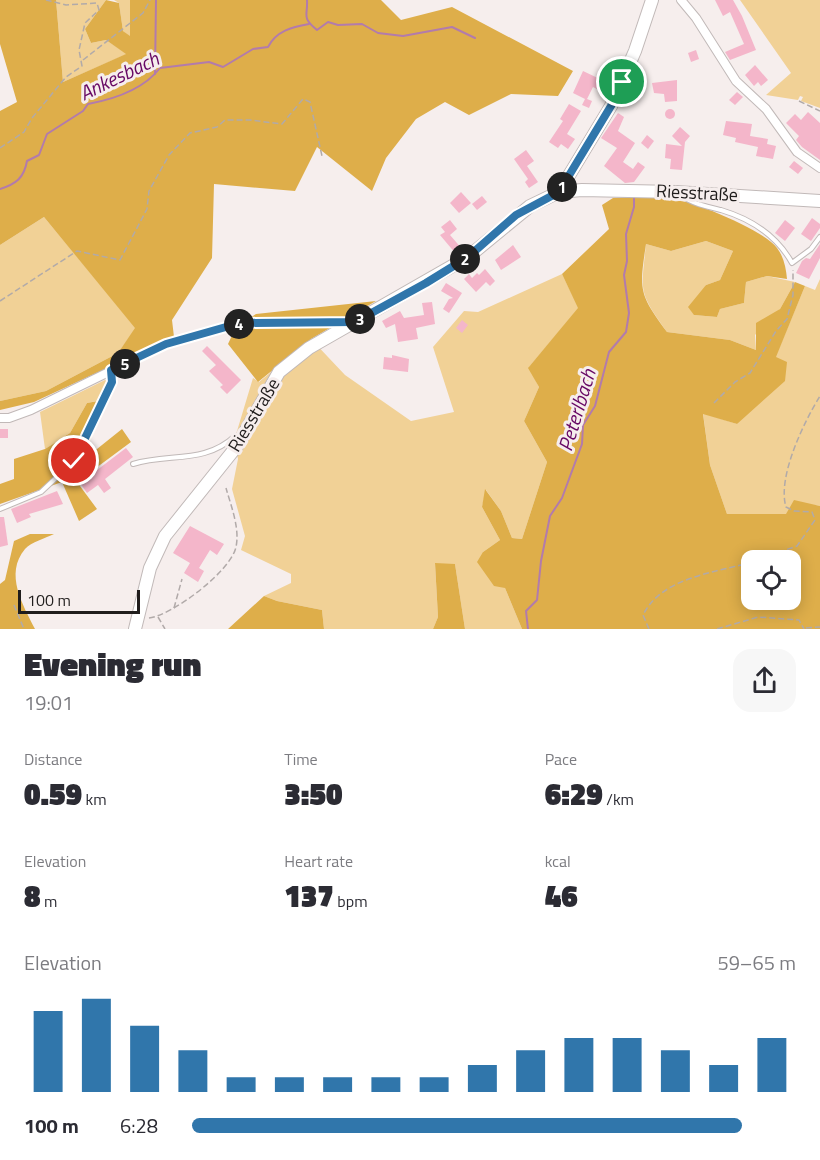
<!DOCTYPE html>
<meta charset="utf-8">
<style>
:root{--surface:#fff;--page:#f7f7f7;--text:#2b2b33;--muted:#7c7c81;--accent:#3076ab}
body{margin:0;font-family:"Titillium Web",sans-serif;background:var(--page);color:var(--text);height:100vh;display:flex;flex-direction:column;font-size:22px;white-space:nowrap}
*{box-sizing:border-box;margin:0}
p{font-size:20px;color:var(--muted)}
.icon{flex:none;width:33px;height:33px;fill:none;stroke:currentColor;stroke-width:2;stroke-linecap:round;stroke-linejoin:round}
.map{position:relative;height:629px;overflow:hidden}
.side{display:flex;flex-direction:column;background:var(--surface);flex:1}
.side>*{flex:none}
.fabs{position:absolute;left:741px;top:550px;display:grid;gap:12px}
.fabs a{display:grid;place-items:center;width:60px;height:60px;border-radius:12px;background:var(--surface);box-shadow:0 3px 15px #0003;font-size:30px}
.scale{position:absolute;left:18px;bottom:15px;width:122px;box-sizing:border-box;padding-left:6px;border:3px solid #201d1c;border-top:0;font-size:16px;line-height:21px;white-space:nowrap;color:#201d1c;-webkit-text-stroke:4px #f6eeed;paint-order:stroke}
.pin{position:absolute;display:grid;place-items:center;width:51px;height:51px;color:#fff;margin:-26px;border:3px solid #fff;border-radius:50%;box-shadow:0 2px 6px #0007}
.km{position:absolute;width:30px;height:30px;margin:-15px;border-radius:50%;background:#222;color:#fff;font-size:16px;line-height:30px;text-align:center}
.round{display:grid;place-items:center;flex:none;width:63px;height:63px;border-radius:18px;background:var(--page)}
.headline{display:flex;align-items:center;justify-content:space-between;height:102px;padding:0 24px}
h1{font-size:33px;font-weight:800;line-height:45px}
.stats{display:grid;grid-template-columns:repeat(3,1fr);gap:9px;height:102px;padding:6px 24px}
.stats div{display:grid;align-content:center}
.stats b{font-size:30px;font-weight:800}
.stats small{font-size:16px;font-weight:400}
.stats p{font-size:16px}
.chart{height:168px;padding:12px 24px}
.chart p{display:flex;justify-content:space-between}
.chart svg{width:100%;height:108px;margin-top:6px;stroke:var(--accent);stroke-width:6}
ul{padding:0 24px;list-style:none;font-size:20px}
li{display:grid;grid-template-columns:96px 72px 1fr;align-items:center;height:45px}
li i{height:15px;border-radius:8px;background:var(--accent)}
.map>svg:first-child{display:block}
.green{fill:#f1d196}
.forest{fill:#deae4a;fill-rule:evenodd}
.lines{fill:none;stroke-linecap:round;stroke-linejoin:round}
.stream{stroke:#b27bac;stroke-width:2}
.building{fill:#f4b6ca}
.lane-casing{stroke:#c1b9b8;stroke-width:6}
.street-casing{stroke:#c1b9b8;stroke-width:10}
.secondary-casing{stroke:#c1b9b8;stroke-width:14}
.primary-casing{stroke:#c1b9b8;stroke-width:14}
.path{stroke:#b1aaa9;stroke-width:1.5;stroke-dasharray:6 3;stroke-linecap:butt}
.lane{stroke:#fff;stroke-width:4}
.street{stroke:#fff;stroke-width:8}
.secondary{stroke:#fff;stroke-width:12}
.primary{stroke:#fff;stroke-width:12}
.route-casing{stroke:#fff;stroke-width:12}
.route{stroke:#3076ab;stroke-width:8}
.labels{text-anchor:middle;stroke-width:6;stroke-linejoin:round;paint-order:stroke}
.street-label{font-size:18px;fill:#201d1c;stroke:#f6eeed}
.water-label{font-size:20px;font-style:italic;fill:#670864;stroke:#f6eeed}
</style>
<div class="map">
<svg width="820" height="629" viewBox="0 0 820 629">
<rect width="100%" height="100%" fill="#f6eeed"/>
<g class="green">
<polygon points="56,0 106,0 85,29 91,43 106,40 127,54 63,82"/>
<polygon points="114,0 130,0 130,37 123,31 119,3"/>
<polygon points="740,0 820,0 820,108 801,101 803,97 800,96 798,100 766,95 791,73"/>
<polygon points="44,217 136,328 118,353 46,391 0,401 0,245"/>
<path d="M706,241L733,251L720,280L706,285L694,315L717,317L720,309L744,303L746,282L767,276L795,282L780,309L755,335L756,350L730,340L667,332C638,291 641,293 646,244L671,251Z"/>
<polygon points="562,274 579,308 529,367 539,387 524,421 547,462 522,539 512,538 501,511 486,490 482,507 500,540 483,552 505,588 522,629 465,629 455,564 435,564 438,617 433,629 324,629 322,610 277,601 264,596 291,583 291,574 241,550 245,536 232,489 238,459 234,441 253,378 259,382 311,339 345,375 411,421 454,412 433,347 464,311 478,312"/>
<polygon points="820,279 820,506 814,505 786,514 727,514 710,465 703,413 737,424 775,358 805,286 815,290"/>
<polygon points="105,380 109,382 102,400 87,403 70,433 45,449 40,412"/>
</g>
<g class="forest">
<polygon points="0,0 56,0 63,82 126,54 106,40 91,43 85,29 106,0 119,3 123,31 130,36 130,0 381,0 401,20 452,7 573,71 558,96 511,94 469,115 445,102 416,119 386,158 372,191 317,147 295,191 214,184 212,258 172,320 174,337 34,402 0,410 0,401 46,391 118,353 135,328 44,217 0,245 0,111 17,102 0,44"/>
<path d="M613,198C631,198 650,196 669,198C691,200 764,230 777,248C784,257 786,268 787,279L767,276L746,282L744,303L720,309L717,317L694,315L688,307L706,285L720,280L733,251L706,241L671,251L646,244C639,291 639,294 667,332L730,340L756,350V323L780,309L795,282L805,286L776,357L787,362L785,381L737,424L703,414L710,465L727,514H786L794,500L820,506V629H522L505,588L494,586L477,562L483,552L500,540L482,507L485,489L501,511L512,538L522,539L547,462L524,421L539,387L528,368L578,308L562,274L609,229L602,205ZM752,561H790V600H752Z"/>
<polygon points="376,301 311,339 258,382 228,344 236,327 256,314"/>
<polygon points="109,399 84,454 87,457 122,429 131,442 77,482 97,509 79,521 62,482 0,504 0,484 14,479 14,459 45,449 70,433 87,403"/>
<path d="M30,534H54C46,538 31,542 25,549C4,574 23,605 35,629H0V584L5,580L14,541Z"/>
<polygon points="435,563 455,564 465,629 433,629 438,617"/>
<polygon points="264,596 277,601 322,610 324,629 228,629"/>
</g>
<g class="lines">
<g class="stream">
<path d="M307,0C308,16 301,17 317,30L328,22L338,25L362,24L378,33L403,36L452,27L475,38"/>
<polyline points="155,74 156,0"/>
<path d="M0,189C16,184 24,178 27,161L39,155L47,134L83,111L88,104C115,99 143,90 160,68L209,62L223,67L253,49L268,47C276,31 292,27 309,24"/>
<polyline points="528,629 526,611 537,600 541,561 550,516 562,498 582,444 583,425 595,406 609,352 626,332 629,313 624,275 627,261 626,234 634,207 634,195"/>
</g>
</g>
<g class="building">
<polygon points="715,0 733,0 742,16 756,50 730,60 725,52 744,44 730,12 723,16"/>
<polygon points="696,50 699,59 691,62 688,53"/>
<polygon points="755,65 768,80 761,86 758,82 754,86 745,75"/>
<polygon points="583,71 602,80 597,89 593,87 587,99 592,101 589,108 582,105 585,99 573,93"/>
<polygon points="677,80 677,101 665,102 664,94 654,93 652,83"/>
<polygon points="737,92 743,97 735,105 729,100"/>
<polygon points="569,104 581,111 567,134 575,139 568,149 561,144 558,148 549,142 563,121 560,119"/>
<circle cx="670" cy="114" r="5"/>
<polygon points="808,112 820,123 820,160 802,147 796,140 799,136 786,123 795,114 801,120"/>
<polygon points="618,113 624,117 618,131 635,143 623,162 633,169 638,162 645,167 634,182 625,183 604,166 617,148 601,138"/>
<polygon points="726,121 752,124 750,136 768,139 767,144 776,146 773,159 756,156 758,147 735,142 736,138 723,135"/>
<polygon points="680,127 690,136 685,142 682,170 670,169 671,159 665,158 666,144 682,146 672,136"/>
<polygon points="647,135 654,141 648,149 641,143"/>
<polygon points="526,150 534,161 527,166 538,182 529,188 525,182 528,179 514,159"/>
<polygon points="794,161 803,168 798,174 789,167"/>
<polygon points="461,192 471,203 459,213 450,203"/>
<polygon points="482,196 487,202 477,210 472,204"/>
<polygon points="812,218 820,224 820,228 811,241 801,234"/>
<polygon points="450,220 457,229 450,235 463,250 456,254 440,235 445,232 441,227"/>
<polygon points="785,220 795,228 785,241 775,233"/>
<polygon points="820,244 820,258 809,279 796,273 802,261 806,258 810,259"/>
<polygon points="513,245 521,257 501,270 495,260"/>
<polygon points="485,269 495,281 490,286 486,282 476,292 464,279 469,274 472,278 477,273 479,275"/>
<polygon points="446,283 462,293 449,313 443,309 449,299 453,298 441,291"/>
<polygon points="432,302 435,324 416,328 418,339 398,342 395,324 386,328 382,321 400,311 404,318 424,315 422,303"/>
<polygon points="462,320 468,325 462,333 456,328"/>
<polygon points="207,346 241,380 227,394 220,387 223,385 209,371 216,365 202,351"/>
<polygon points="392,355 409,359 408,372 383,369 384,357 392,358"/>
<rect x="0" y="429" width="8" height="9"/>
<polygon points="126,448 133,457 105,479 111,488 104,493 98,485 87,493 80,483"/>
<polygon points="57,491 63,504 29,514 31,517 17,523 11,509"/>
<polygon points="0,517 4,517 8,545 0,547"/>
<polygon points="190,526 224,544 217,555 210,550 199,568 204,571 198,582 184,573 190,563 173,553"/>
</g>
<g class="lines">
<defs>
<g id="lane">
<path d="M682,196C693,204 708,207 721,210C751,219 777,236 792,263L811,249L820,237"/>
<path d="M133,464C170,453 205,464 235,436L239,439"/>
<polyline points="0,509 41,492 74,461 112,382 111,371"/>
</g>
<g id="street">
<polyline points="681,0 696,18 736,81 766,109 797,152 820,168"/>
<polyline points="0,418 9,418 31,410 166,344 240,323 352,322"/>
</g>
<polyline id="secondary" points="559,192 611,106 635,51 652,0"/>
<polyline id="primary" points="135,629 150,568 165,536 237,446 279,372 309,348 468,257 530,206 559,192 582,190 676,192 820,201"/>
</defs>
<use href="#lane" class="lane-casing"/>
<use href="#street" class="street-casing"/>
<use href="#secondary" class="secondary-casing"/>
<use href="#primary" class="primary-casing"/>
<g class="path">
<polyline points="83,60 143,13 150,0"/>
<polyline points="799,101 820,111"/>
<polyline points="0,148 24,132 32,118 66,77 82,66 79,50 85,23 99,10 97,3 66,5 46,0"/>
<polyline points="0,301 77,251 120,260 147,209 149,191 169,155 190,133 217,127 225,120 250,120 282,124 303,99 310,102 322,156"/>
<polyline points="714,403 735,382 750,373 776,331 787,319 793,295 793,270"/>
<path d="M753,561L797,546L815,520L812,512L794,511L786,507C777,477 804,422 820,396"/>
<polyline points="14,605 24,629"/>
<polyline points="174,608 182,579"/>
<polyline points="158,617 165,629"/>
<path d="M149,618C173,615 231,571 236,547C240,528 231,506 226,488"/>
<polyline points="806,628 820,627"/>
<path d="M649,629L643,615C662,577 714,573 752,562"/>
<polyline points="717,629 758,617 799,620 804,629"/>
</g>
<use href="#lane" class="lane"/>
<use href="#street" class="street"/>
<use href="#secondary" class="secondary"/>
<use href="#primary" class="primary"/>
</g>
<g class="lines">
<defs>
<polyline id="route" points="74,461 112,382 111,370 166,344 240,323 355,322 426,283 468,257 516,215 559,192 611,106 622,82"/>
</defs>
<use href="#route" class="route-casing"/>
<use href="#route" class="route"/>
</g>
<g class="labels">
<g class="street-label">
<text transform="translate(697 193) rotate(3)" y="6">Riesstraße</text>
<text transform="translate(254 415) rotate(-59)" y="6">Riesstraße</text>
</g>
<g class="water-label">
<text transform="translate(119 76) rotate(-26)" y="7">Ankesbach</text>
<text transform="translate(577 410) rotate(-73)" y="7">Peterlbach</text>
</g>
</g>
</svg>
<div class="fabs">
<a><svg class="icon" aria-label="locate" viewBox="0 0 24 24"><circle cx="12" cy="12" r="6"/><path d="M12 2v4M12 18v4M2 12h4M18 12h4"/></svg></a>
</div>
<div class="scale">100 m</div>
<div class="pin" style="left:622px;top:82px;background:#1e9e55"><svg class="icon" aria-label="arrive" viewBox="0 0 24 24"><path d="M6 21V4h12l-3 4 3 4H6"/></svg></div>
<div class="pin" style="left:74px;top:461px;background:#d93025"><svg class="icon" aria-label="check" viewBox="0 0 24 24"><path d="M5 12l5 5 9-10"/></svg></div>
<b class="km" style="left:562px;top:187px">1</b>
<b class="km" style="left:465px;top:259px">2</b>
<b class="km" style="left:360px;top:319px">3</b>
<b class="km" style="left:239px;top:324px">4</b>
<b class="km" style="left:125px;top:364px">5</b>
</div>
<section class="side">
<div class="headline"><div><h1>Evening run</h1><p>19:01</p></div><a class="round"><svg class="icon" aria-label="share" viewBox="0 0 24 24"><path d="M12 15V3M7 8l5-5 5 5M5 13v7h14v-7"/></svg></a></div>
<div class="stats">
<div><p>Distance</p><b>0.59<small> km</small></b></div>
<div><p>Time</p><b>3:50</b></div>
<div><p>Pace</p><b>6:29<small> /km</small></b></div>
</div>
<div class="stats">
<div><p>Elevation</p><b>8<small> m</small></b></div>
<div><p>Heart rate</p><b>137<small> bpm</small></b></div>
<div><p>kcal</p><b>46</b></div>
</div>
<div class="chart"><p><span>Elevation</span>59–65 m</p>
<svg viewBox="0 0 160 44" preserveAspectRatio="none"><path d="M5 44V11M15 44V6M25 44V17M35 44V27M45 44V38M55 44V38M65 44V38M75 44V38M85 44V38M95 44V33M105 44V27M115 44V22M125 44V22M135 44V27M145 44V33M155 44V22"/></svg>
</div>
<ul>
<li><b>100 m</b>6:28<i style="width:91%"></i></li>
</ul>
</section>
